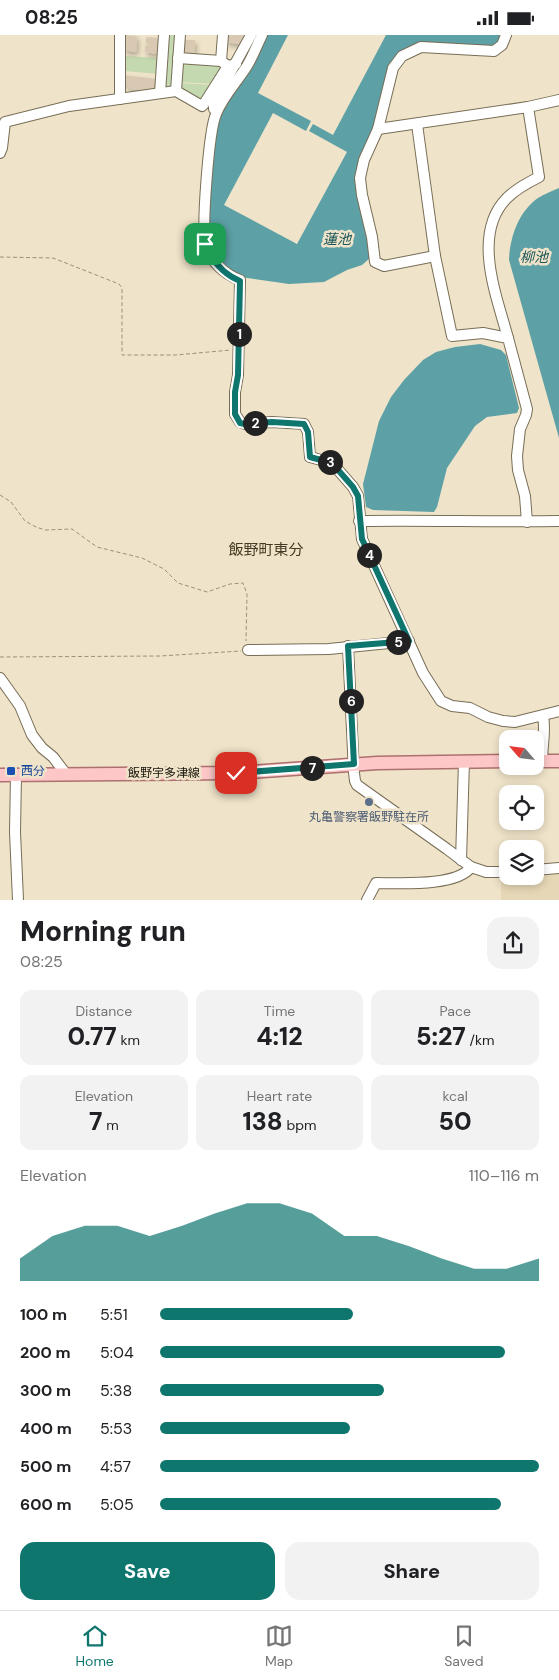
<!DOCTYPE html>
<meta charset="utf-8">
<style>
:root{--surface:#fff;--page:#f2f2f2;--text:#202124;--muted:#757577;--line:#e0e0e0;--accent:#0f766e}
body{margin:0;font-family:"DM Sans","Noto Sans JP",sans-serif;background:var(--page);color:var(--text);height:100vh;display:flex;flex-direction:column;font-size:19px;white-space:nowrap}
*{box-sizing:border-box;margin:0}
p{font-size:16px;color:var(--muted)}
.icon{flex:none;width:28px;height:28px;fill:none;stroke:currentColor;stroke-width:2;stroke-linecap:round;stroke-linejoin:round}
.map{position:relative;height:865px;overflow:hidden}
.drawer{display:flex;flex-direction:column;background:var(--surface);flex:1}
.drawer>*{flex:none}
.needle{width:32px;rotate:298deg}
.tools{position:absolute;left:499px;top:695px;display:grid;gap:10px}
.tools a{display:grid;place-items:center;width:45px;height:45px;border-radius:10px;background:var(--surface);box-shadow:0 2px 8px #0003;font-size:25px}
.pin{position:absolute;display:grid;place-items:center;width:42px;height:42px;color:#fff;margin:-21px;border-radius:10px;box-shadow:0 2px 8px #0006}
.km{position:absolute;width:25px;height:25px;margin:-12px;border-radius:50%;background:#222;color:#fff;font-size:14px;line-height:25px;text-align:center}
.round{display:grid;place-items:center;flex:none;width:52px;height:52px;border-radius:15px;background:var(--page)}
.overview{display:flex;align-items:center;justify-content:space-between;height:85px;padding:0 20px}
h1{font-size:28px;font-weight:800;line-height:38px}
.metrics{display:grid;grid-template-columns:repeat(3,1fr);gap:8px;height:85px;padding:5px 20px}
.metrics div{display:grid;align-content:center;border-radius:12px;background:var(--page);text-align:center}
.metrics b{font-size:25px;font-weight:800}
.metrics small{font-size:14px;font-weight:400}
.metrics p{font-size:14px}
.chart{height:140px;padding:10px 20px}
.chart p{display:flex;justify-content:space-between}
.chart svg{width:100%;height:90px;margin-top:5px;fill:var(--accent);opacity:.7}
.primary-button{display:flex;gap:10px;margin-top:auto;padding:10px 20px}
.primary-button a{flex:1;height:58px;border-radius:15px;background:var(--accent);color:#fff;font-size:20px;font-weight:800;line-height:58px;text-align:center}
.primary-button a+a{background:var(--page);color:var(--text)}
ul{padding:0 20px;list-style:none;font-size:16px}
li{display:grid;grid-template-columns:80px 60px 1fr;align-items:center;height:38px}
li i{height:12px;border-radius:6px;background:var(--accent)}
.status{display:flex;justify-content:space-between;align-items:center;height:35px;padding:0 25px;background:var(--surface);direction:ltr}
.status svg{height:14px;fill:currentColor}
.tabs{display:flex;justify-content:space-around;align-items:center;height:70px;border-top:1px solid var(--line);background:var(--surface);font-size:14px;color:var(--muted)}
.tabs a{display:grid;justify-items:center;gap:2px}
.tabs .selected{color:var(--accent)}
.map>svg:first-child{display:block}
.built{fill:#e6d7b6}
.green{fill:#c5d9b0}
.water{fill:#5da1a6}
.building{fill:#d9c9b2;filter:url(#shadow)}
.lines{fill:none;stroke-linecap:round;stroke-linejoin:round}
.minor-casing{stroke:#786e57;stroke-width:12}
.major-casing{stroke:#ac706e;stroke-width:15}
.path{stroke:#9a917e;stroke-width:1;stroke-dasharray:4 2.5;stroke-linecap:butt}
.minor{stroke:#fff;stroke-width:10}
.major{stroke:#fdc7c8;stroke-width:12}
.route-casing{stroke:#fff;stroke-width:10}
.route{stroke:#0f766e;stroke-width:6}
.transit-dot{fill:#1a4fb4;stroke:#efe3c9;stroke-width:2}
.service-dot{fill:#5c6f8a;stroke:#efe3c9;stroke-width:2}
.labels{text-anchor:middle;stroke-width:5;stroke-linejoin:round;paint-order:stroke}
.transit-label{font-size:12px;fill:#164399;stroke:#efe3c9;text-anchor:start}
.street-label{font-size:12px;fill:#18140b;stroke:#efe3c9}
.service-label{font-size:12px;fill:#4e5e75;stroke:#efe3c9}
.water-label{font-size:14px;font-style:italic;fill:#1b565a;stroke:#efe3c9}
.quarter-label{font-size:15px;fill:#443b25;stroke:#efe3c9}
</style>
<div class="status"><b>08:25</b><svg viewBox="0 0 49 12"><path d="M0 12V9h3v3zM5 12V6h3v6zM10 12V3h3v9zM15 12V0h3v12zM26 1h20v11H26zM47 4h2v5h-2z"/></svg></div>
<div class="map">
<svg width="559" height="865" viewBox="0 0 559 865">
<defs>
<filter id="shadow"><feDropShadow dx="2" dy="3.5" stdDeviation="2.5" flood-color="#0004"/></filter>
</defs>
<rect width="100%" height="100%" fill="#efe3c9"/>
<polygon class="built" points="559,837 559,865 501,865 501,841 535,841 535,838"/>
<g class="green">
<polygon points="167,0 176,0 173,52 164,54"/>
<polygon points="125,21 158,23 159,39 124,36 123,23"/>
<polygon points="182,26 217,28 222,32 214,49 179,47"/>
<polygon points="180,48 213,50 203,66 181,58"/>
</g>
<g class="water">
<polygon points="265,0 288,0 258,58 311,86 306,96 273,78 224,170 297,209 347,117 309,96 313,89 333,100 386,0 504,0 496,12 430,9 398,22 375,96 363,121 370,223 362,230 347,235 324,247 289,249 234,241 216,221 210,207 208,193 216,90 222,74"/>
<path d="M559,153V403L509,225C510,203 518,177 538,163C544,159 552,156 559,153Z"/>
<polygon points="480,309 501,315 506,320 519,373 517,378 487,382 475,391 447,433 437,472 434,477 373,475 366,472 363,449 379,386 391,362 404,345 423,325 436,317 455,312"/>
</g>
<g class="building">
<polygon points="126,0 137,1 136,17 123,15 124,9 126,9 126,6 124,6 124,1"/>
<polygon points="227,0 245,0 244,10 226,7"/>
<polygon points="148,2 158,3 157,19 145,17 145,11 147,11 148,8 146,8 146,3"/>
<polygon points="183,5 195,5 194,21 183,21 182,14 184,14 184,11 182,11"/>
<polygon points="124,40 158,44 157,51 154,51 153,56 131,54 127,51 127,49 123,49"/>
</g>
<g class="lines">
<defs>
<g id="minor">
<path d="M262,0C257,10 253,21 247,31C237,47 223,61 216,79C209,95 201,195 206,211C211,227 224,239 240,245L238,340L235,357V379L240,387L245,389L272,387L304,389L308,397L310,422L332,428L353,452L358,461L362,504L423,638L441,666L452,671L470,673L488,682L503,686L515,687L559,676"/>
<polyline points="178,23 221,26 228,31"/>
<polyline points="221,26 223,0"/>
<polyline points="176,56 180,0"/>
<polyline points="160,58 164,0"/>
<polyline points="120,64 120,0"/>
<polyline points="214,74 214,67 251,0"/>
<polyline points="417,89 435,221 452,301 483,298 508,303 527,374 526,380 520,394 517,421 518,435 525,461 527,487"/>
<polyline points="378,94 528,72 559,65"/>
<polyline points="0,118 2,113 5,87 69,71 176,56 202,71 204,69 228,31 236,29"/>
<polyline points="435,221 384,231 375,227 372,202 362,160 360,143 364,125 378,94 393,33 402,21 421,12 494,16 502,10 506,0"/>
<path d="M508,303C497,262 471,199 507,163C516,154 527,148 539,142L528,72"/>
<path d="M359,486C426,485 492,487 559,486"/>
<polyline points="348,611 354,738 355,746 357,750 447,814 471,832 486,837 508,837"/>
<polyline points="248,615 329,614 409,606"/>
<polyline points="0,643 20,671 32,700 42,713 53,722 66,739"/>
<path d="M542,726C542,711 546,696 543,681"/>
<polyline points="16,740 15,797 18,865"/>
<polyline points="461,825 464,726"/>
<polyline points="535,835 559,833"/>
<path d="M367,865L376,848C399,848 457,852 471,832"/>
</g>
<g id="major">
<polyline points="535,726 559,726"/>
<polyline points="0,740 236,738 377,728 508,726"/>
</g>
</defs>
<use href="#minor" class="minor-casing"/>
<use href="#major" class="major-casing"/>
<g class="path">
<polyline points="0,222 53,223 119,249 122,253 122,320 176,320 231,315"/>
<polyline points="0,460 11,467 25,486 36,492 45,495 72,494 97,512 142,523 164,534 178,548 207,557 230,549 243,548 247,559 246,606"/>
<polyline points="0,622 160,621 241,616"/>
</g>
<use href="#minor" class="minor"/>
<use href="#major" class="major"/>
</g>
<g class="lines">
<defs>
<path id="route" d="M205,209C212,226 223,239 240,246L238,340L235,357V379L240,388L245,389L272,387L304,389L308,397L310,422L332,428L353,452L358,461L362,504L409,606L348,611L354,729L236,738"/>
</defs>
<use href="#route" class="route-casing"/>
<use href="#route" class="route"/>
</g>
<rect class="transit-dot" x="6" y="731" width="10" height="10" rx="2.5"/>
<circle class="service-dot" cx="369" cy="767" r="5"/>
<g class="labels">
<g class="transit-label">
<text x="21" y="740">西分</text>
</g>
<g class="street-label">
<text x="164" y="742">飯野宇多津線</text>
</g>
<g class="service-label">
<text x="369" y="786">丸亀警察署飯野駐在所</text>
</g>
<g class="water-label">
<text x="337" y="209">蓮池</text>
<text x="534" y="227">柳池</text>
</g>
<g class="quarter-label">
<text x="266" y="520">飯野町東分</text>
</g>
</g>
</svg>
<div class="tools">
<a><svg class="needle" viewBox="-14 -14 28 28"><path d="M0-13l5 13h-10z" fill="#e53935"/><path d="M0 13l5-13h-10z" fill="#757577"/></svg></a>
<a><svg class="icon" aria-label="locate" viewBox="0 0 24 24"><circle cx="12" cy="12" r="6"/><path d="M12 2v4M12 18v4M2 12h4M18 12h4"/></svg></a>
<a><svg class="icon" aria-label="layers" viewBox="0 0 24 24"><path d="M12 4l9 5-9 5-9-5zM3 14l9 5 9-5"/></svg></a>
</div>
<div class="pin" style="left:205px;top:209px;background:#1e9e55"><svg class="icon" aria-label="arrive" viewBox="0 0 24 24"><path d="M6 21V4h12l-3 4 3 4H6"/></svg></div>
<div class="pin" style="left:236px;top:738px;background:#d93025"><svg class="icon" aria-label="check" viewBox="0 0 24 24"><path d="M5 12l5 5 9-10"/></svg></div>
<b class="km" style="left:239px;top:299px">1</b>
<b class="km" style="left:255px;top:388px">2</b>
<b class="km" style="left:330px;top:427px">3</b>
<b class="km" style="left:369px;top:520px">4</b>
<b class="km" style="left:398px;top:607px">5</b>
<b class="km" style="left:351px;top:666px">6</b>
<b class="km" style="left:312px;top:733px">7</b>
</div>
<section class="drawer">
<div class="overview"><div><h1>Morning run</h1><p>08:25</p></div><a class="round"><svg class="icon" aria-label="share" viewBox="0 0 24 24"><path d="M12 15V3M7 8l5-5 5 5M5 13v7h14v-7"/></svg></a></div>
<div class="metrics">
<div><p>Distance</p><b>0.77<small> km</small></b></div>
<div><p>Time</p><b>4:12</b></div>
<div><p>Pace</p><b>5:27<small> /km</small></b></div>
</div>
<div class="metrics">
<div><p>Elevation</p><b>7<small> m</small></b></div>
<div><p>Heart rate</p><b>138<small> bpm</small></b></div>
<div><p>kcal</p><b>50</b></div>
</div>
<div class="chart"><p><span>Elevation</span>110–116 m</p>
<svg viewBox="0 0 160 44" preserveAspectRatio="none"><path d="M0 44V33L10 22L20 17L30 17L40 22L50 17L60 11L70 6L80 6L90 11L100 22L110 22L120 27L130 33L140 38L150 38L160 33V44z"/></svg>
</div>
<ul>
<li><b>100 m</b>5:51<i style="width:51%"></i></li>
<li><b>200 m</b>5:04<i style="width:91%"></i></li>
<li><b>300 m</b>5:38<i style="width:59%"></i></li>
<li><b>400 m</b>5:53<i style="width:50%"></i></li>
<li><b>500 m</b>4:57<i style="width:100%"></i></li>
<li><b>600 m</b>5:05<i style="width:90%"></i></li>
</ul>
<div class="primary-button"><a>Save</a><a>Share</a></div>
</section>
<nav class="tabs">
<a class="selected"><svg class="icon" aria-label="home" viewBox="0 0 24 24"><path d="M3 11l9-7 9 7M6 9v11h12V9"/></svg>Home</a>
<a><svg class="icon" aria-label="map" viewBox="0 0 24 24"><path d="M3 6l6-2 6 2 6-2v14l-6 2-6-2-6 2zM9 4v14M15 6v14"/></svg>Map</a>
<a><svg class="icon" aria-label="saved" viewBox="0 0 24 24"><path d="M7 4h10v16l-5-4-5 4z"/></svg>Saved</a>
</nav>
